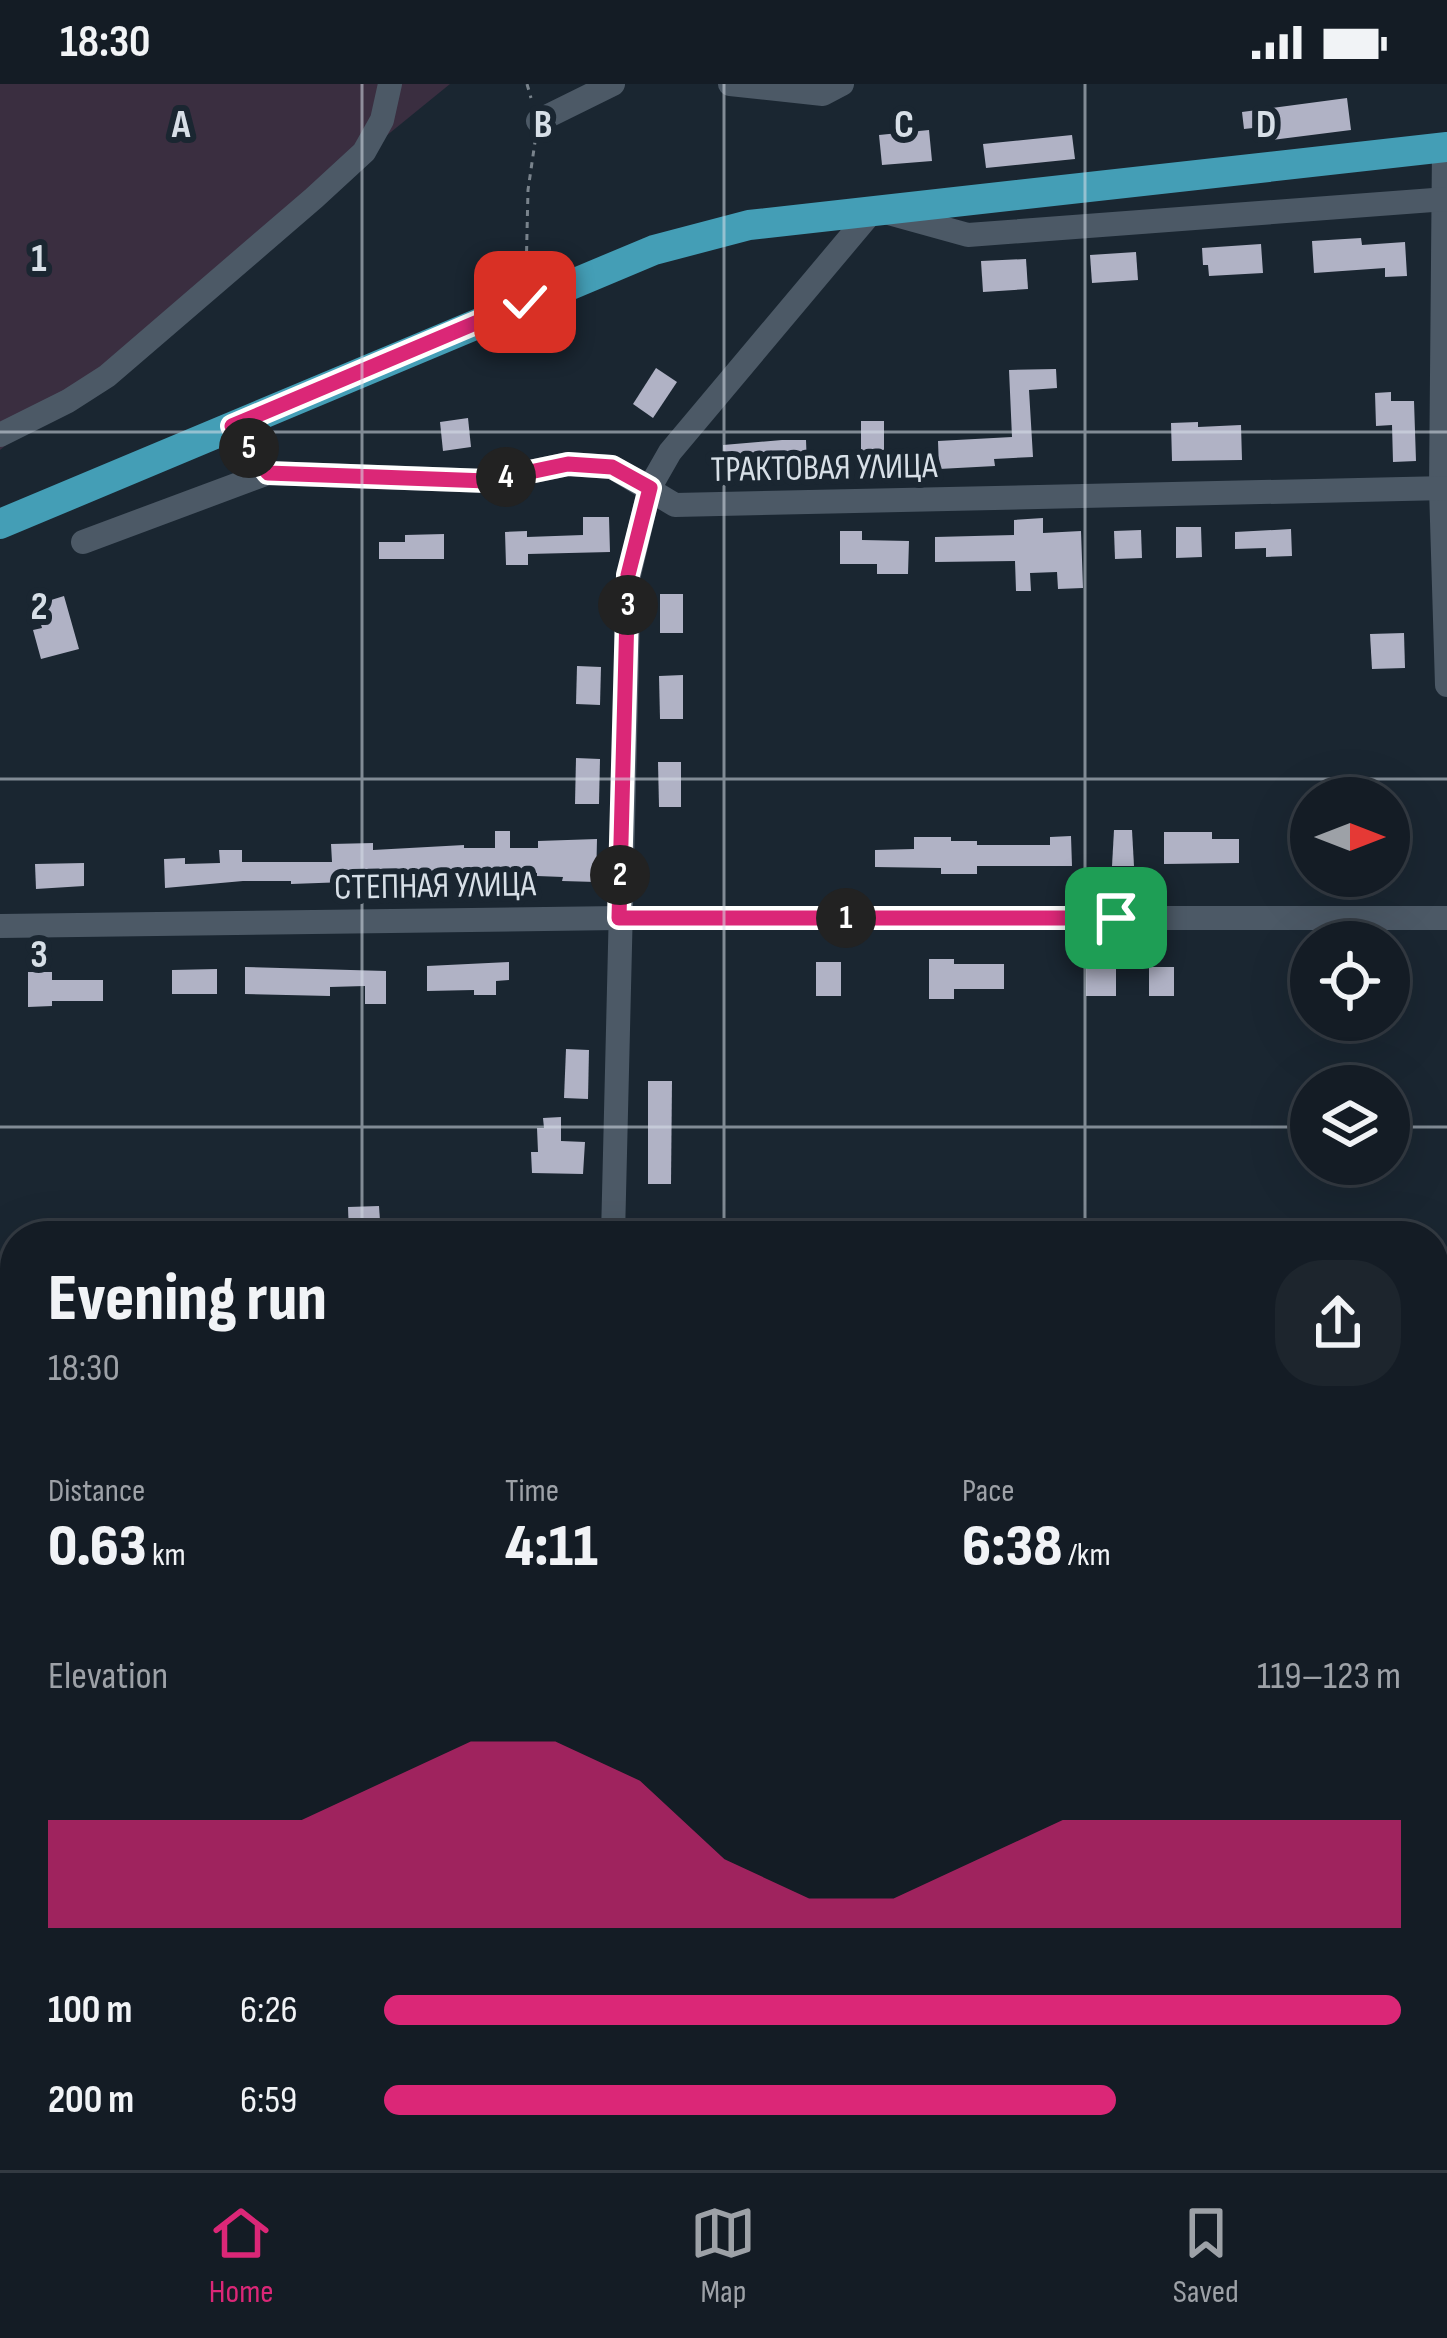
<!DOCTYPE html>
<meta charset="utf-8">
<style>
:root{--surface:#141c25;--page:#1d252d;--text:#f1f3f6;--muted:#9da1a7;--line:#333a42;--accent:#db2777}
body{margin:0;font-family:"Sofia Sans Condensed",sans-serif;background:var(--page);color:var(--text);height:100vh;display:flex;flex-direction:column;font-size:45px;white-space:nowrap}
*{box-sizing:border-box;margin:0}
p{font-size:39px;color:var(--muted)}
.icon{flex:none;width:66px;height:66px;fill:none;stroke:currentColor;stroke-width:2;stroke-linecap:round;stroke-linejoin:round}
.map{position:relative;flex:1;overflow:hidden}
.sheet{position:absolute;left:0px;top:1137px;width:1449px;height:951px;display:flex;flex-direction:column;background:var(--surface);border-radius:48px 48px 0 0;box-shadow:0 12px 48px #0002,0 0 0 3px var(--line)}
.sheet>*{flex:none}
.needle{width:78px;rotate:90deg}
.buttons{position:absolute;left:1290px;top:693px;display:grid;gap:24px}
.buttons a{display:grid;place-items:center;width:120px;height:120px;border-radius:50%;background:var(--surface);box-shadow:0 12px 48px #0002,0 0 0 3px var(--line);font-size:60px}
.pin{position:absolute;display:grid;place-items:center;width:102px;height:102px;color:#fff;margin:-51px;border-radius:24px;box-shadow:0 6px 18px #0006}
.km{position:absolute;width:60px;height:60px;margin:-30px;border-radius:50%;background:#222;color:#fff;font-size:33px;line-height:60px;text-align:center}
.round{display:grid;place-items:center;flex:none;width:126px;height:126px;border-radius:48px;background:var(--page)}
.head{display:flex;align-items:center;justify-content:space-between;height:204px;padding:0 48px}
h1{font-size:66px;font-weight:800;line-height:90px}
.figures{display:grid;grid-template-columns:repeat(3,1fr);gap:18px;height:204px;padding:12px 48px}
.figures div{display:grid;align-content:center}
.figures b{font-size:60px;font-weight:800}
.figures small{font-size:33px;font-weight:400}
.figures p{font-size:33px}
.chart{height:336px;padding:24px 48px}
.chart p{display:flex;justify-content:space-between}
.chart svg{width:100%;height:216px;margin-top:12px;fill:var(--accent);opacity:.7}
ul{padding:0 48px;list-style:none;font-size:39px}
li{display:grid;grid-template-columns:192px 144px 1fr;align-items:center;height:90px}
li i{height:30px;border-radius:15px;background:var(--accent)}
.status{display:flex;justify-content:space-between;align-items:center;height:84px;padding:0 60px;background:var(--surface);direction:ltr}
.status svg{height:33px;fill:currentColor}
.menu{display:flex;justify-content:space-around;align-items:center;height:168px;border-top:3px solid var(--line);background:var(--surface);font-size:33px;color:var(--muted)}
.menu a{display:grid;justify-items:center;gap:6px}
.menu .on{color:var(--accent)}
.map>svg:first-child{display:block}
.green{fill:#3a2e40}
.building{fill:#b0b2c5}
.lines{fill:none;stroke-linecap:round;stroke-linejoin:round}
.path{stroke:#79838c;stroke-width:3;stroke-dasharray:6 6;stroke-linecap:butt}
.minor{stroke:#4c5966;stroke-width:24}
.major{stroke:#449eb6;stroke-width:30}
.route-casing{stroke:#fff;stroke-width:24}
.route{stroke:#db2777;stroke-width:15}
.grid{fill:none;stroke:#d7dfe7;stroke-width:3;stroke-opacity:0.55}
.labels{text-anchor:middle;stroke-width:12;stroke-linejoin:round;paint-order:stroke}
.street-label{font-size:36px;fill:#d7dfe7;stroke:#1a2631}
.grid-label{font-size:39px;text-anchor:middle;font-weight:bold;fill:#d7dfe7;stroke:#1a2631;stroke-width:12;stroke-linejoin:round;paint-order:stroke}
</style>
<div class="status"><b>18:30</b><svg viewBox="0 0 49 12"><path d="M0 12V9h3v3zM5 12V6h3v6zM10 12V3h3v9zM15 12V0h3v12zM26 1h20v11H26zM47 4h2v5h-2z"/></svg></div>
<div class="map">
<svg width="1447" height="2086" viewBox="0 0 1447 2086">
<rect width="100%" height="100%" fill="#1a2631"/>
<polygon class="green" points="0,0 450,0 0,366"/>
<g class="building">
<polygon points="1347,14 1351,46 1272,56 1271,42 1244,45 1242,28"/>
<polygon points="929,46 932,77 882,81 879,51"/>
<polygon points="1072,51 1075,75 986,84 983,60"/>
<polygon points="1361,154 1362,161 1405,158 1407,192 1385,193 1385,184 1314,189 1312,157"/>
<polygon points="1261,160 1263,189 1209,192 1208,181 1203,181 1202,164"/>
<polygon points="1136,168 1138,196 1092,199 1090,171"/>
<polygon points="1026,175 1028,205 983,208 981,177"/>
<polygon points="656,284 677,298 653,334 633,320"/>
<polygon points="1056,285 1057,304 1029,306 1033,373 994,375 995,382 939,385 938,357 1012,353 1009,286"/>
<polygon points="1391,308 1391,317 1414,317 1416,377 1393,378 1392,341 1376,342 1375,309"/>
<polygon points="468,334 471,363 443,367 440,338"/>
<rect x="861" y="337" width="23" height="47"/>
<polygon points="1198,338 1198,343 1241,341 1242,376 1172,377 1171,339"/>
<polygon points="782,356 806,356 807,383 771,384 771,394 750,394 750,387 724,387 723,361"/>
<polygon points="583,433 609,433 610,468 528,470 528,481 506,481 505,448 527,447 527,453 583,451"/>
<polygon points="1043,434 1043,449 1081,447 1083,504 1058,505 1057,488 1030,489 1031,507 1016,507 1015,477 935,478 935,453 1014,451 1014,436"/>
<polygon points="1176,443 1201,443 1202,473 1176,474"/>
<polygon points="1291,445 1292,472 1266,473 1266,464 1235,465 1235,448"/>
<polygon points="1141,446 1142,474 1115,475 1114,447"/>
<polygon points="840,447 862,447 862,456 909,457 908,490 877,490 877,480 840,480"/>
<polygon points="444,450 444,475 379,475 379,458 405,458 405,451"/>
<rect x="660" y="510" width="23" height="39"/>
<polygon points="64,512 79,565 41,575 33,546 42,544 35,521"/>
<polygon points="1404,549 1405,584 1372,585 1370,550"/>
<polygon points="577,582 601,583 600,621 576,620"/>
<polygon points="683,591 683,635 660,635 659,592"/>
<polygon points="576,674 600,675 599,720 575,720"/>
<polygon points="658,678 681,678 681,723 659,723"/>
<polygon points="1114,746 1132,746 1134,782 1112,782"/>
<polygon points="495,747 510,747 510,764 538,764 538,757 597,755 596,798 562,797 563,793 537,792 537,789 483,789 483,793 374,792 374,797 291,800 291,797 243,797 165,804 164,775 185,774 185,780 220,779 219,766 242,766 242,778 332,778 331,760 373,759 373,766 464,761 464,764 495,764"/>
<polygon points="1164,748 1212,748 1212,755 1239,755 1239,779 1164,780"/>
<polygon points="1071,752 1072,782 977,782 977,790 941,790 941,784 875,783 875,766 914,765 914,753 951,753 951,757 977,757 977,761 1050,761 1050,753"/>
<polygon points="84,779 84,802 36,805 35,780"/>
<polygon points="929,875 954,875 954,880 1004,880 1004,905 954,905 954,915 929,915"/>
<polygon points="509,878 509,896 496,897 496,911 474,911 474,906 427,907 427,882"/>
<rect x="816" y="878" width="25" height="34"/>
<rect x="1086" y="881" width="30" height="31"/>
<polygon points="245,883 386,887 386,920 365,920 365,902 330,903 330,912 245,910"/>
<rect x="1149" y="883" width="25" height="29"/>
<polygon points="217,885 217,910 172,910 172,886"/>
<polygon points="28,888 52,888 52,896 103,896 103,917 52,917 52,922 28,923"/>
<polygon points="566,965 589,966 588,1015 564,1014"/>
<polygon points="648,997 672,997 671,1100 648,1100"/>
<polygon points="561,1033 561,1057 585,1058 583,1090 532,1089 531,1068 538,1068 537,1044 544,1044 543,1034"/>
<polygon points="379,1122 381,1152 349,1152 348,1123"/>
<rect x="0" y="1698" width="15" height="52"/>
</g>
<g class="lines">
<g class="path">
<polyline points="527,0 531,14"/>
<polyline points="526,192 528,106 535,58"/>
<polyline points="331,2086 332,2073"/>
</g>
<g class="minor">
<polyline points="730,0 823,10 842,0"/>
<polyline points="538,37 613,0"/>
<polyline points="1444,64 1441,404 1447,601"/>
<polyline points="232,342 268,389"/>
<polyline points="0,351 68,317 107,292 314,114 364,68 382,36 390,0"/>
<polyline points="83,458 268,389 487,397 568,380 612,383 675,421 1447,404"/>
<polyline points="0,842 619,834 1447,834"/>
<polyline points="613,1152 629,491 650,403 670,368 874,125 968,151 1447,115"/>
<polyline points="0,1250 15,1250"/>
<polyline points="1434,1261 1447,1261"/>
<polyline points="1434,1546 1447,1540"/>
<polyline points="1434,1639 1447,1639"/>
<polyline points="0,1651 15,1651"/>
<polyline points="1434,1729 1447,1729"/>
<polyline points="1434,1969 1447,1957"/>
<polyline points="1434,1999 1447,1994"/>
<polyline points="588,2079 671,2073"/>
<polyline points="871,2086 871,2073"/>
<polyline points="1236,2086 1240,2073"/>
</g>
<polyline class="major" points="0,440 654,166 749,141 1447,63"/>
</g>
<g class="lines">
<defs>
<polyline id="route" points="525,218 232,342 268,389 487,397 568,380 612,383 650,404 628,491 619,834 1116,834"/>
</defs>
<use href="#route" class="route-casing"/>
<use href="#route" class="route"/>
</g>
<path class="grid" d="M362,0V1152M724,0V1152M1085,0V1152M0,348H1447M0,695H1447M0,1043H1311M1389,1043H1447M0,1391H15M1434,1391H1447M0,1738H15M1434,1738H1447M362,2073V2086M724,2073V2086M1085,2073V2086"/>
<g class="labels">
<g class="street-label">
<text transform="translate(824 382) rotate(-1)" y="13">ТРАКТОВАЯ УЛИЦА</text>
<text transform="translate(435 800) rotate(-1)" y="13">СТЕПНАЯ УЛИЦА</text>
</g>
</g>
<g class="grid-label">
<text x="181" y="53">A</text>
<text x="543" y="53">B</text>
<text x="904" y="53">C</text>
<text x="1266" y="53">D</text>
<text x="39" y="187">1</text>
<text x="39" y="535">2</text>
<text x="39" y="883">3</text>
</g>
</svg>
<div class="buttons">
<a><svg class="needle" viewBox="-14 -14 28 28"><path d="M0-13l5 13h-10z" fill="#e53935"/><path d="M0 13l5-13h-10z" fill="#9da1a7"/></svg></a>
<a><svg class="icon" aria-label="locate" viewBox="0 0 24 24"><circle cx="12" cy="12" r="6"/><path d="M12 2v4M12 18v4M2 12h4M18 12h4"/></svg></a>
<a><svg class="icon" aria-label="layers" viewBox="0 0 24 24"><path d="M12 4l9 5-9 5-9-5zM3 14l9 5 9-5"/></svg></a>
</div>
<div class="pin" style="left:1116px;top:834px;background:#1e9e55"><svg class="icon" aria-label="arrive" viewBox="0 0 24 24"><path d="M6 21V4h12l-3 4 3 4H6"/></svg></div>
<div class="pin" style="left:525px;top:218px;background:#d93025"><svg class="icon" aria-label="check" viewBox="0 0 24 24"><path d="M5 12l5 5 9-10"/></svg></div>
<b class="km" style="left:846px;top:834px">1</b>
<b class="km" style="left:620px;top:791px">2</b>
<b class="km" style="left:628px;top:521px">3</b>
<b class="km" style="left:506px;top:393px">4</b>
<b class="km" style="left:249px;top:364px">5</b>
<section class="sheet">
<div class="head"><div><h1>Evening run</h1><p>18:30</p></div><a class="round"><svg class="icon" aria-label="share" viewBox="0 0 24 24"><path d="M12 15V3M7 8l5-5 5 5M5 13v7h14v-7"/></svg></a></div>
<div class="figures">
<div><p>Distance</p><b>0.63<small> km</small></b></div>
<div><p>Time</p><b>4:11</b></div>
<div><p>Pace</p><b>6:38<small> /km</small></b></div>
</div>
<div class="chart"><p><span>Elevation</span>119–123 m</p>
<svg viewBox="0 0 160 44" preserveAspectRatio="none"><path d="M0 44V22L10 22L20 22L30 22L40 14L50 6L60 6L70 14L80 30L90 38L100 38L110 30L120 22L130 22L140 22L150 22L160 22V44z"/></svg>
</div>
<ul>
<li><b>100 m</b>6:26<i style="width:100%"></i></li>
<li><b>200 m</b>6:59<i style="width:72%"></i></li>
</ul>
</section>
</div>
<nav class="menu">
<a class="on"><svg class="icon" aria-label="home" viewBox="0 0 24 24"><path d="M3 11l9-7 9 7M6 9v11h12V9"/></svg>Home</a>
<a><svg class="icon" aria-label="map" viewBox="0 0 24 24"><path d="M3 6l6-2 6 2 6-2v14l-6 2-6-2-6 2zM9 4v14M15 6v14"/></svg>Map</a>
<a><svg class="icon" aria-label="saved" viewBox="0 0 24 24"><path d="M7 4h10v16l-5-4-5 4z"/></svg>Saved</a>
</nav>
